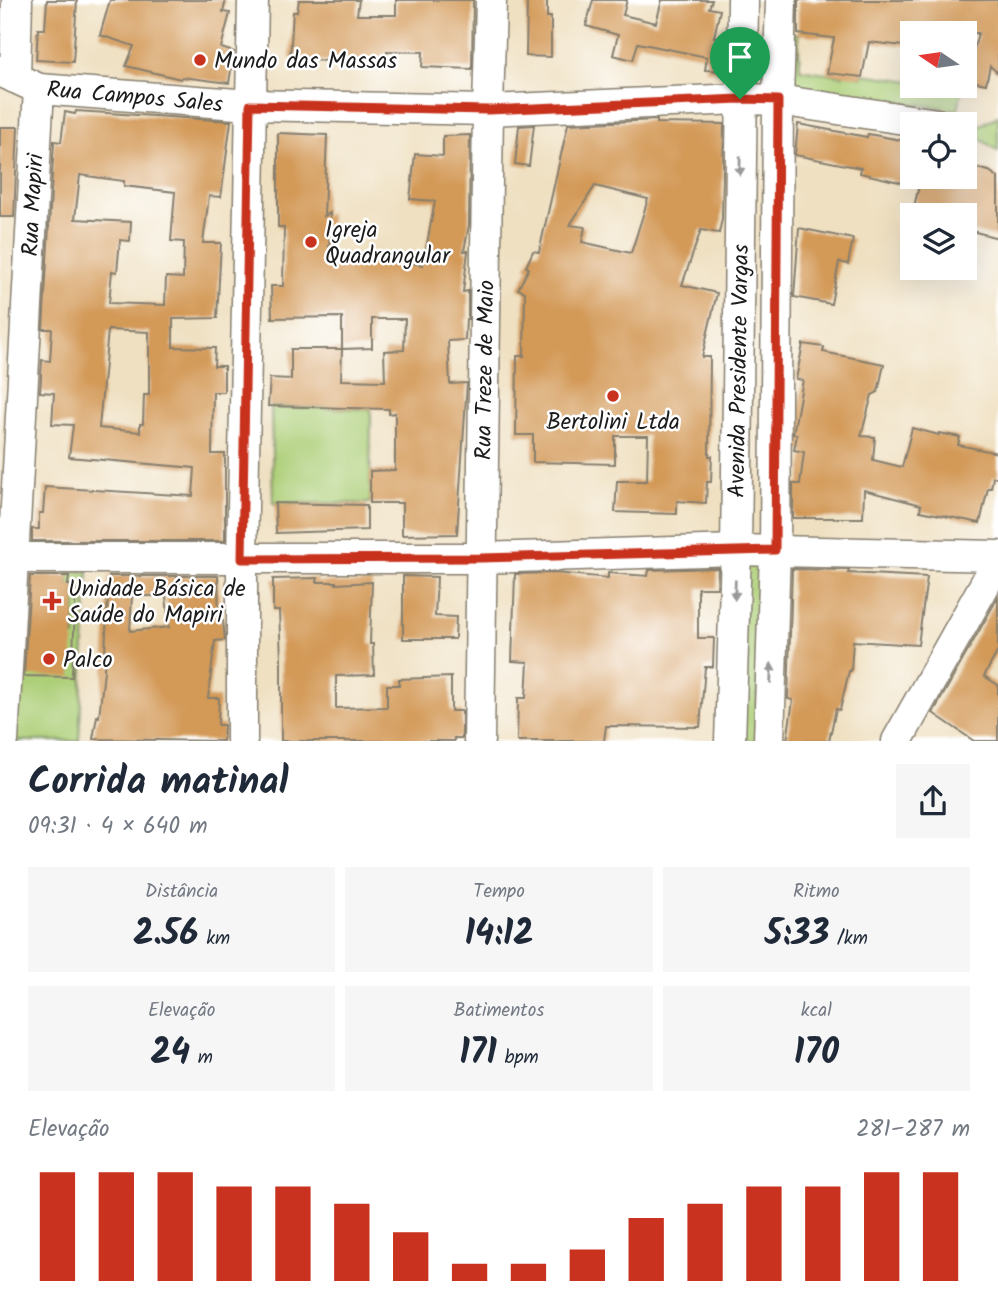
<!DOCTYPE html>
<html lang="pt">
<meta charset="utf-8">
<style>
:root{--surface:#fff;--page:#f6f6f7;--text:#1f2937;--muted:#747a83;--accent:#c8321e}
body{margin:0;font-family:Kalam,sans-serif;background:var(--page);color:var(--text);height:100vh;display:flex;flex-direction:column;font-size:26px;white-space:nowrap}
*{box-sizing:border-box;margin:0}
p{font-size:23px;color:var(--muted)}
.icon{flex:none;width:38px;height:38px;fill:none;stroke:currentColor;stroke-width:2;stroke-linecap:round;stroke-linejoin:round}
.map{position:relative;height:741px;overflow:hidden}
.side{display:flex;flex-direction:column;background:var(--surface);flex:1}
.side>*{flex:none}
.needle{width:46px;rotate:283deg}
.buttons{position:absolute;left:900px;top:21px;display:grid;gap:14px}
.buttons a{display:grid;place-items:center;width:77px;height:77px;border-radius:0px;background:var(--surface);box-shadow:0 7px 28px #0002;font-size:35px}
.pin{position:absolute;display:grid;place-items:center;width:60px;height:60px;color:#fff;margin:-72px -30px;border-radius:50% 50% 50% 0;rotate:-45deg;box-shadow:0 0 7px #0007}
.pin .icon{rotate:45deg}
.round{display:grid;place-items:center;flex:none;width:74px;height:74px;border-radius:0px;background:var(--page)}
.head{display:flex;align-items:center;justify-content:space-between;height:119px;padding:0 28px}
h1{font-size:38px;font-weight:800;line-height:52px}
.figures{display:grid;grid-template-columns:repeat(3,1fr);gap:10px;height:119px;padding:7px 28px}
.figures div{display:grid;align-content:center;border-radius:0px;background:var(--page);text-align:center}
.figures b{font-size:35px;font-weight:800}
.figures small{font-size:19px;font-weight:400}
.figures p{font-size:19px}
.chart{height:196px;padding:14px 28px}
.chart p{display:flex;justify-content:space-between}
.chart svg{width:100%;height:126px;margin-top:7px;stroke:var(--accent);stroke-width:6}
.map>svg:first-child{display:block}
.green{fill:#adcf78;stroke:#64764a;stroke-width:2}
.building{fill:#d39957;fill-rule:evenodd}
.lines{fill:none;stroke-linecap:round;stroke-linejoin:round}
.minor-casing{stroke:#867e6e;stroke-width:33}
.minor{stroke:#fff;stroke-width:30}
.oneway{fill:#999}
.route-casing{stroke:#fff;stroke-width:14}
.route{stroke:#c8321e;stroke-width:9}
.poi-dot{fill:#c8321e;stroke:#fff;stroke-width:2.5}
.labels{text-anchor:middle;stroke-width:5;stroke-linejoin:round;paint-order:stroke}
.poi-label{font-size:23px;fill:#1c1c1c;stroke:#fff;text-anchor:start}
.street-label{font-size:23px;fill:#1c1c1c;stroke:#fff}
</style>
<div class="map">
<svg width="998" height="741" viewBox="0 0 998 741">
<rect width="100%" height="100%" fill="#fff"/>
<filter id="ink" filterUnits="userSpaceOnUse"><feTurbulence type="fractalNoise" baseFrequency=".0143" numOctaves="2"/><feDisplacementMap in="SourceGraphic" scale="14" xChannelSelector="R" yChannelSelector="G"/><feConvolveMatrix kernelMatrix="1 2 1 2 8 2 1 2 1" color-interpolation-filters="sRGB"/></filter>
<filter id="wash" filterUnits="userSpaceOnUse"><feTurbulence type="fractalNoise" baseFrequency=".00686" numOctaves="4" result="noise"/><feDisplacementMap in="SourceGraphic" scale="28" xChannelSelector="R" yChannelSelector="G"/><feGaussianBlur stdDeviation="1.57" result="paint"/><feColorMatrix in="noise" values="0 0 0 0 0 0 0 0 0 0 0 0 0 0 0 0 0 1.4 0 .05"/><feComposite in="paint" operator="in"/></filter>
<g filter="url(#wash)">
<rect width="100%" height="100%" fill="#efe0c1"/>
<g class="green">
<polygon points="791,33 798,34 800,69 843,76 844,73 862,77 863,74 912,81 912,86 962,87 958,110 792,86"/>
<polygon points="998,116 998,151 979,138 971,130"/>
<polygon points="271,407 371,409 370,503 273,503"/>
<polygon points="746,563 756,564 761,569 756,741 737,741"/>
<polygon points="88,571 79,741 10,741 16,635 75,637 76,586 68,585 69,572"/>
</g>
<g id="blocks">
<g class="building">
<polygon points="47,0 77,0 73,62 36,60 38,29 45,29"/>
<polygon points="110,0 226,0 223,12 230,13 221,48 234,52 229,83 182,77 181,79 126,66 134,46 100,35"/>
<polygon points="299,0 359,0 357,15 396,15 396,0 473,0 472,69 422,67 423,52 387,51 386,64 290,59 293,12 297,12"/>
<polygon points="527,0 547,0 547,17 551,17 551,57 526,56"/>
<polygon points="593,0 627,0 623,15 656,23 662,0 712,0 709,8 720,10 714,37 719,38 717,48 725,50 725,71 705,70 707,57 638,43 633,60 613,55 618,35 586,26"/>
<polygon points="798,0 998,0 998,73 990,66 986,84 966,80 978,33 912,33 912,47 869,42 862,77 827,73 834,38 798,34"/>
<path d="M76,111L231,121L221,197L209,196L203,243H221L217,318L173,319V347L215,348L214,366H224V392H213L212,454H225V541H32V529H39V513H43L45,487L193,496L195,468L69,457L73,425L52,424L54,393L40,392L42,360L50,361L52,329H43L54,141L61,142L65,112L75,114ZM80,175L124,181V186L175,192L171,241L184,242L183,278L166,277L165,305L109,303L112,271L117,272L120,240L130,241L131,222L75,219ZM108,330L149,332V395H144L143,424H140V432L99,428Z"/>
<path d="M657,120V123L724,124L722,219L719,233L701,230L682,285L717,293L702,357H710L709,456H712L711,482H707L706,503L677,501V514L615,512L617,481H647L648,436H615V464L533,462V435H516L517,356H524L525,292L518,289L529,268L526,267L533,251L539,252L568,124ZM595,186L648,199L631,253L582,242L585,227L570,225Z"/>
<polygon points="798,124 867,137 868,134 912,142 912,185 860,173 861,168 795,155"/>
<polygon points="534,125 529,166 515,164 519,126"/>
<polygon points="0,127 18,127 14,217 0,217"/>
<path d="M278,133L327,135L324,216L330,213L329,256H375L423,265L435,201L410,199L415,154L443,156V136L470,135L469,225L464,251H468L463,292L468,291V319H466L465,340L448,341L450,384L467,383L457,534L402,535V503H370V471L395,470V413L389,414V409L268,406L270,378L291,379V349H342V317L272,318L271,286H283L284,227H278ZM372,319H405L404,350L384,351L385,381L341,380L342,349L372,348Z"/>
<polygon points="964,165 989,171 998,177 998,238 964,229 964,215 952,215 914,207 921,177 964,177"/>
<polygon points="799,228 853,239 848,264 839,262 831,304 794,297"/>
<polygon points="803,344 824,347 823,352 884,364 878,392 872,395 861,436 875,437 873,460 902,467 912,428 939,435 939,433 960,437 958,445 998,453 998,477 993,477 991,488 988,488 980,523 920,511 921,505 864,490 863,518 793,518 793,484 800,484 804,452 794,450 797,435 793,434 803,380 796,379"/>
<polygon points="275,503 367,505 367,530 276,533"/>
<polygon points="718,568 717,588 698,588 698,638 714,638 713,667 705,667 700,727 606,726 604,741 517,741 518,698 526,698 528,662 512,661 515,574 555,573 608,578 608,573 648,576 649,570"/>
<polygon points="792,569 849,570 848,573 927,577 918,645 853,641 851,671 849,671 840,710 836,709 829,741 787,741 793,700 788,699"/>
<polygon points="30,576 69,576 68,585 76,585 72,677 24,676"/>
<path d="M109,576H218L219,621H223L225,640L215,641L208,698H219L218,725H224L223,741L93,739L97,716L99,717L104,671ZM132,596H166L169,627L130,631Z"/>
<polygon points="403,576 437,577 435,616 456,617 455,639 403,639"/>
<polygon points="318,578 317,582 336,582 336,584 372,582 370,644 373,644 374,675 336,676 336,708 387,707 387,685 399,685 399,679 451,677 451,711 462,711 462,738 454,738 454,741 281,741 281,659 279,611 273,611 273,579"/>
<polygon points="998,597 998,651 984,676 998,685 998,741 974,741 933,713"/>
</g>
</g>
</g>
<g filter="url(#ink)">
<use href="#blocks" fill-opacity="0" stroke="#867e6e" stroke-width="2"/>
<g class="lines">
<defs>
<g id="minor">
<polyline points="0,71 39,89 250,105 488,110 740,99 778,100 937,124"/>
<polyline points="15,78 17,0"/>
<polyline points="0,553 13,558 481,558 736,550 998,556"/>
<polyline points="3,741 39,89"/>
<polyline points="242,741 242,559 253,0"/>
<polyline points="479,741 488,110 491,0"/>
<polyline points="730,741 736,550 743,0"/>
<polyline points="769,741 775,550 778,100 781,0"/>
<polyline points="897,741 998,561"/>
</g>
</defs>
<use href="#minor" class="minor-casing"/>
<use href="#minor" class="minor"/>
</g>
<defs><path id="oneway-solid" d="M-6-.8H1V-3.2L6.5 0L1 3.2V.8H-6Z" transform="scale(1.75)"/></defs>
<g class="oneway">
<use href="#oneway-solid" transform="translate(740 166) rotate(91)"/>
<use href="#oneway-solid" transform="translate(735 590) rotate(92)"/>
<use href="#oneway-solid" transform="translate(771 673) rotate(-88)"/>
</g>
</g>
<g class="lines" filter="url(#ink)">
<defs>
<polygon id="route" points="740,99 778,100 775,550 481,558 242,559 250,105 488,110"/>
</defs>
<use href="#route" class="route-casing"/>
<use href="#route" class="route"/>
</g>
<g class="poi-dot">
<circle cx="200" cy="60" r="7"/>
<circle cx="311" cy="242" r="7"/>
<circle cx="613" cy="396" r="7"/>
<path d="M48.5 590.5h7v7h7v7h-7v7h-7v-7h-7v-7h7z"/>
<circle cx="49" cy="659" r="7"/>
</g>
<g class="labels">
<g class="poi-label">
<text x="214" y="68">Mundo das Massas</text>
<text x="325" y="237">Igreja<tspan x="325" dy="26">Quadrangular</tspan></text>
<text x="613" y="429" text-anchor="middle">Bertolini Ltda</text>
<text x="68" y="596">Unidade Básica de<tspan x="68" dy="26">Saúde do Mapiri</tspan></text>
<text x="63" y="667">Palco</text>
</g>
<g class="street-label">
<text transform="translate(135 96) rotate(5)" y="8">Rua Campos Sales</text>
<text transform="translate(32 205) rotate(-87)" y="8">Rua Mapiri</text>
<text transform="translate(484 370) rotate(-89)" y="8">Rua Treze de Maio</text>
<text transform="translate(738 371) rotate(-89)" y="8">Avenida Presidente Vargas</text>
</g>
</g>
</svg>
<div class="buttons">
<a><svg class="needle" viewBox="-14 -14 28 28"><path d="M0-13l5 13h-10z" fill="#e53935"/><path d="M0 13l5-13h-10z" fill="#747a83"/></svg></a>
<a><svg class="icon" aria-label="locate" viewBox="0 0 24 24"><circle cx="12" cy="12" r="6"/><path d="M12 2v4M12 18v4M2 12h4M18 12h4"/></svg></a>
<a><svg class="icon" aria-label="layers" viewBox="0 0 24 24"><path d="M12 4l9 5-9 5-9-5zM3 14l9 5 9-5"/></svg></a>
</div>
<div class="pin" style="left:740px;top:99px;background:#1e9e55"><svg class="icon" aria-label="arrive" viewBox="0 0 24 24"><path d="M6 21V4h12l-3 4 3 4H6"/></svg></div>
</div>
<section class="side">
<div class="head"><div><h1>Corrida matinal</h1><p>09:31 · 4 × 640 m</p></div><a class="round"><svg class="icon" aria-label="share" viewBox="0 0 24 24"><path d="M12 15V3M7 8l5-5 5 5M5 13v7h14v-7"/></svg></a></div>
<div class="figures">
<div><p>Distância</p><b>2.56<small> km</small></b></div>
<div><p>Tempo</p><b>14:12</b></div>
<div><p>Ritmo</p><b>5:33<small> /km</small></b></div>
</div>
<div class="figures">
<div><p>Elevação</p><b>24<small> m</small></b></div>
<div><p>Batimentos</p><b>171<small> bpm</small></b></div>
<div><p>kcal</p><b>170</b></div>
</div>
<div class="chart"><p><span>Elevação</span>281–287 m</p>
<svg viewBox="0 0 160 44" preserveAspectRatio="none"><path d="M5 44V6M15 44V6M25 44V6M35 44V11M45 44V11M55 44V17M65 44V27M75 44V38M85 44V38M95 44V33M105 44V22M115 44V17M125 44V11M135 44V11M145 44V6M155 44V6"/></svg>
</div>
</section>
